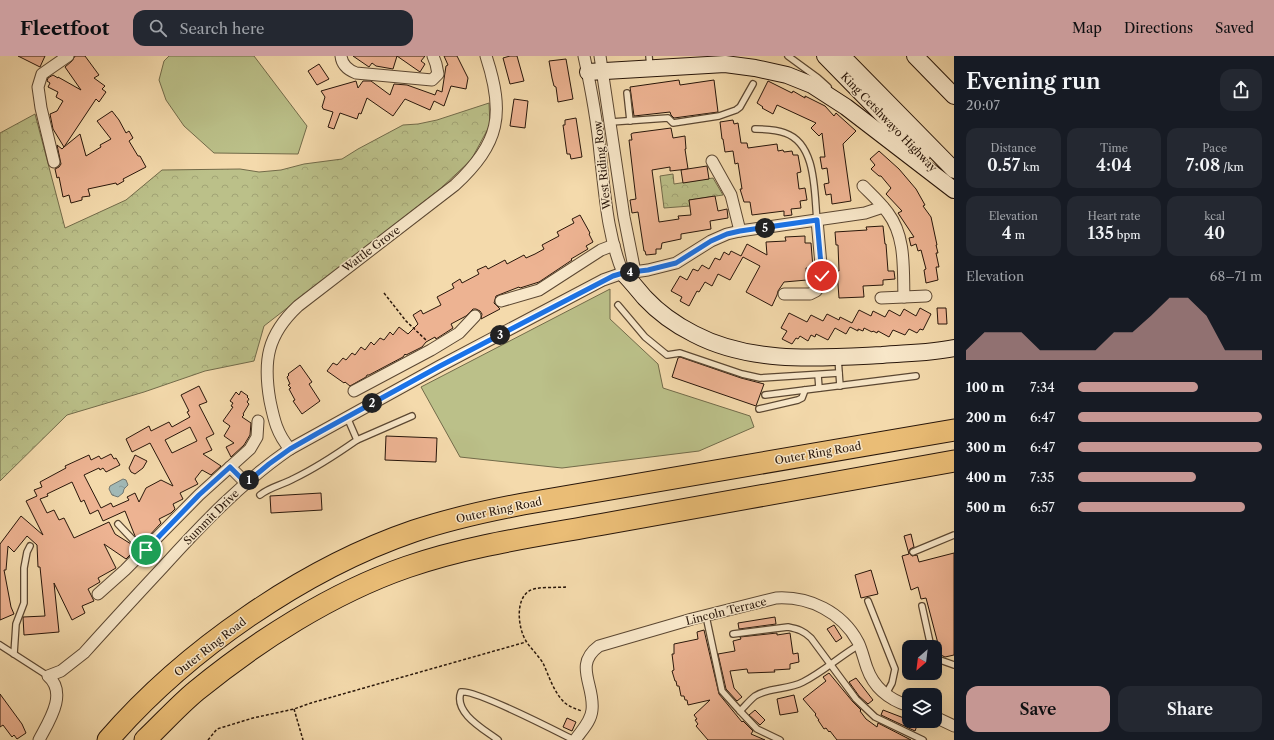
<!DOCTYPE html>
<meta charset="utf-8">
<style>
:root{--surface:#171b24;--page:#242831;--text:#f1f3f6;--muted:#9ea1a6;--accent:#c59692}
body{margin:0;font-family:"Libre Caslon Text",serif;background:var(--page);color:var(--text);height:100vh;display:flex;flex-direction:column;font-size:15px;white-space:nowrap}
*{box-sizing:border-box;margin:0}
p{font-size:13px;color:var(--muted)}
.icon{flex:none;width:22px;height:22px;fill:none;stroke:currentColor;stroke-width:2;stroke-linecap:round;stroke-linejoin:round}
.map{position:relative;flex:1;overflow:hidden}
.panel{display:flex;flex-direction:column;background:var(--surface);width:320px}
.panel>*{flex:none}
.needle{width:26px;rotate:208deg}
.buttons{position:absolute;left:902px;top:584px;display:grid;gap:8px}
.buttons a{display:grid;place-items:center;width:40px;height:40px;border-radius:8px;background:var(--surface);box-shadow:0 4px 16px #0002;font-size:20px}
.pin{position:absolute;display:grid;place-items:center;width:34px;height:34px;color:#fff;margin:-17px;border:2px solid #fff;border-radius:50%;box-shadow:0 1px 4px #0007}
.km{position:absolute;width:20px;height:20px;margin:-10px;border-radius:50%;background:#222;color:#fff;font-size:11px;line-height:20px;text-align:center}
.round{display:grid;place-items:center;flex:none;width:42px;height:42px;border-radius:12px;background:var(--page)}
.head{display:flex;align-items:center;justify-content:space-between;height:68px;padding:0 12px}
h1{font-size:22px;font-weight:600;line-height:30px}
.metrics{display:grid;grid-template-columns:repeat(3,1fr);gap:6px;height:68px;padding:4px 12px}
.metrics div{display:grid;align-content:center;border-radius:10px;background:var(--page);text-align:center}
.metrics b{font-size:17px;font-weight:600}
.metrics small{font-size:11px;font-weight:400}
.metrics p{font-size:11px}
.chart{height:112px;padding:8px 12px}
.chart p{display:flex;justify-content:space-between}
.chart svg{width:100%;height:72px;margin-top:4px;fill:var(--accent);opacity:.7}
.button{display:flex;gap:8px;margin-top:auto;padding:8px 12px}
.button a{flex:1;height:46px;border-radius:12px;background:var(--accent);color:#111;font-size:16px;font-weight:600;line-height:46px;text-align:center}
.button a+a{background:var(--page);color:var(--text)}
ul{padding:0 12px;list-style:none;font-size:13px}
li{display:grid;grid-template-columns:64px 48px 1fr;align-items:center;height:30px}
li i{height:10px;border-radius:5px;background:var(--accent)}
header{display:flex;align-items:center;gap:24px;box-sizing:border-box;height:56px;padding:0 20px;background:var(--accent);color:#111}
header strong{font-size:19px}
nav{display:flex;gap:22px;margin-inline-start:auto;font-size:14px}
.search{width:280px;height:36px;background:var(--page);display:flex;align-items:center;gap:10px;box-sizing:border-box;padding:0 14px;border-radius:12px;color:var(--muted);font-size:15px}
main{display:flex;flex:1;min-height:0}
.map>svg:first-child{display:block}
.grass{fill:#bbc089;stroke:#726b4a}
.forest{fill:url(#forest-crowns);stroke:#726b4a}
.water{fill:url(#water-ripples);stroke:#717771}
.building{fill:#edb392;stroke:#28160a;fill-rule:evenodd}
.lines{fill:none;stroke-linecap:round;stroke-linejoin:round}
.lane-casing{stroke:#5b4732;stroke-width:8}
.street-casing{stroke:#5b4732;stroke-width:13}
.secondary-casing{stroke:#28160a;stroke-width:18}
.highway-casing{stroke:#28160a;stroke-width:23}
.path{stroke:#28160a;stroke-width:1.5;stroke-dasharray:3 2;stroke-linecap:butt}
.lane{stroke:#f8e7c9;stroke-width:5.5}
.street{stroke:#f8e7c9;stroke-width:11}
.secondary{stroke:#f8e7c9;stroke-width:16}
.highway{stroke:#eabd76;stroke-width:21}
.route-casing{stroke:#fff;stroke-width:8}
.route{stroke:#1a73e8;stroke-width:5}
.labels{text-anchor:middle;stroke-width:3;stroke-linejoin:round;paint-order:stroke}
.street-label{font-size:11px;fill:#28160a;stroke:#f8e7c9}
</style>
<header>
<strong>Fleetfoot</strong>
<div class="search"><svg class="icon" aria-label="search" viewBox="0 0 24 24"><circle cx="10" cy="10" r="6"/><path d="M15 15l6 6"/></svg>Search here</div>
<nav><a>Map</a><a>Directions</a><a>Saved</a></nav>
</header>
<main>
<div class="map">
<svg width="954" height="684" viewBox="0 0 954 684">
<defs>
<pattern id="forest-crowns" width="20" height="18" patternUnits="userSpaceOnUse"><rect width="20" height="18" fill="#bbc089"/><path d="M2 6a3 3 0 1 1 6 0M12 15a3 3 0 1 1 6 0" fill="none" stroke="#a1a475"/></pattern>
<pattern id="water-ripples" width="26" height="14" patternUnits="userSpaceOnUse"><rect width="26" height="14" fill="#a1b8b6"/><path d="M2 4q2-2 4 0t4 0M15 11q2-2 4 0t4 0" fill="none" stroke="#8b9d9b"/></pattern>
</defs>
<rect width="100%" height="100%" fill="#f4daac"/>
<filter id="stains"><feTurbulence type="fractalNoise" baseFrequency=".005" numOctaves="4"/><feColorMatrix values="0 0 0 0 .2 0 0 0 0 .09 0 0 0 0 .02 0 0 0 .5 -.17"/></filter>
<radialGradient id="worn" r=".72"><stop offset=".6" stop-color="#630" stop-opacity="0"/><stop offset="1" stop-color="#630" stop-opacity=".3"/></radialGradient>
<g class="grass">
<polygon points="169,0 254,0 307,70 298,98 214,97 184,70 166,44 159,24 164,5"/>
<polygon points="610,233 610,263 658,308 663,332 750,360 754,371 699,395 562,412 460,401 421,331"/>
</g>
<g class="forest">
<polygon points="489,47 490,69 471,104 440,133 264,270 254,305 205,315 144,336 67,359 0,425 0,77 35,58 65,172 126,144 162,114 240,113 259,116 281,114 304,108 342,103 358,93 403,69 418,68 437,64"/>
<polygon points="673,118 674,128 713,122 723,139 689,144 690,150 664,152 660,120"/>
</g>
<polygon class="water" points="123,423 126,424 128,429 124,433 123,437 118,441 112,439 109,433 110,430"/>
<g class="building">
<polygon points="18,0 45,0 40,11"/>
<polygon points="75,0 85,0 99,19 94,22 105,30 102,33 106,36 99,46 96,43 64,91 80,78 86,100 101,91 100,89 111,83 97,65 112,55 119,64 126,77 129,75 133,82 129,85 138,100 140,100 146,111 123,123 124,125 117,129 116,127 88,133 90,140 82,141 82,144 71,147 69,139 63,141 59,121 57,122 55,113 59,111 61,108 57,89 62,93 64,91 53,73 50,58 57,55 63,45 56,41 58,36 48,31 50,27 47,25 48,22 53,19 58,22 58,21 81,34 65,11 72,5"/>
<polygon points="353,0 397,0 393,13 376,10 372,7 369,11"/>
<polygon points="397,0 425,0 421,5 425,8 420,16"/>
<polygon points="444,0 457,0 468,22 466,33 451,30 444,50 434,45 430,54 405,43 393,60 367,42 361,58 359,57 357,63 340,57 334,73 328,71 333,56 323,53 323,52 322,51 325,41 321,35 356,25 358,32 363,25 371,25 390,39 394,28 407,29 435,39 437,34 442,36 446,10 448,9"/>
<polygon points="510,0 517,0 524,25 510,28 503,2"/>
<polygon points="566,3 573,43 558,46 556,31 554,30 552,22 549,5"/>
<polygon points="319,8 329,23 317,29 308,15"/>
<polygon points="679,24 680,29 714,24 718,56 674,62 671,59 670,56 634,60 630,31"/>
<polygon points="768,25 792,37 793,35 805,42 805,40 825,50 834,60 836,57 856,75 843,88 851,145 832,148 831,138 826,139 824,128 829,127 827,112 822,113 820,101 825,101 822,77 819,80 811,72 816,67 777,49 773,58 762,52 763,51 757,47"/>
<polygon points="514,43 528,45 525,72 510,70"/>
<polygon points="576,62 582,101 571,103 570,98 567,98 563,69 565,69 565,64"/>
<polygon points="733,64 734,68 738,67 741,87 747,87 748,92 777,88 778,95 783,94 784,96 792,95 793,99 798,99 801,116 797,117 799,133 805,132 807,144 800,145 801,152 791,153 792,159 784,160 784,155 752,159 750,146 744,146 740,133 742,133 738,107 735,108 733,95 725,96 723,83 722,83 720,66"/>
<polygon points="671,72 673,82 685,80 686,93 685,93 688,113 670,115 670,111 652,114 659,166 679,163 678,160 691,159 689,144 715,140 718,155 727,153 728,162 710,165 711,173 681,178 681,183 662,187 661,193 656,193 656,198 646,199 645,195 644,195 638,156 632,157 630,144 636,143 629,84 632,84 631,78 633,77"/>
<polygon points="879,95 899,113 916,133 925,149 923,150 931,161 937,189 936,189 938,197 936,197 939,211 936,211 938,224 926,227 924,214 926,213 921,194 918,195 916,188 911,190 909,182 914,181 898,157 902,155 886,138 891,132 881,120 879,120 871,113 875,109 870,103"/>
<polygon points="707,110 709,123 683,127 681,114"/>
<polygon points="580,159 590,177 589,178 593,186 586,190 588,193 571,203 572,204 539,226 520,232 519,231 496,240 494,247 500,253 481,263 482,258 480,255 476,253 473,253 466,260 451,268 453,272 436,283 435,281 426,286 422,291 406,299 405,298 403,301 369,319 367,319 366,321 350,330 345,326 344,327 327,315 333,307 337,309 343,302 346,304 352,297 355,299 361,291 365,294 371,286 374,289 380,282 384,284 390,276 393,279 399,271 408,278 418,268 413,259 421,254 423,258 441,249 437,241 454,232 452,228 460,223 462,227 479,218 477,214 486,210 488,213 505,204 507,208 524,199 526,202 535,198 544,193 542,189 559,180 557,176 574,167 572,163"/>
<polygon points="883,170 885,188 886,188 888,215 894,215 895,223 883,224 883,229 863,230 864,241 839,242 837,215 839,215 838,189 836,189 835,176 867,174 866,171"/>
<polygon points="805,180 805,187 811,187 813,212 806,212 807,224 784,226 778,235 777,239 772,250 746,236 760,210 743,201 730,224 718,218 712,230 705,226 699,236 697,235 689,250 680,245 682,241 671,235 680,220 687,224 693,213 698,215 702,209 709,213 715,202 720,204 724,196 729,199 731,195 741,200 747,188 767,199 766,186 786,185 785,181"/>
<polygon points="920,252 931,258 923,274 920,273 917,277 909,273 905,279 893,274 889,281 878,275 877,277 873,275 872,276 864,272 863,275 858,273 858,275 850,271 846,278 835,272 828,284 816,278 815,281 811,279 808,285 800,280 798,283 796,282 792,288 782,283 787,275 781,272 789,257 807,266 811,259 823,265 827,258 839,264 840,261 852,267 859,254 871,260 873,255 885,261 889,254 900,260 904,253 916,260"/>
<polygon points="937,252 946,252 947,268 938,268"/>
<polygon points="680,301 741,322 764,328 756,350 672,321 678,302"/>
<polygon points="300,309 312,326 309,328 320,345 302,358 293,345 295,344 289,333 291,332 288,329 290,328 287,321 289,319 288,318"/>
<path d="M199,330L207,346L199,349L214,378L206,382L212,394L203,398L221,410L211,419L202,414L195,423L198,428L180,437L183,443L173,448L175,453L171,457L159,463L161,467L147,482L140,485L135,480L125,455L103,465L98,454L90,458L84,444L81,446L72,426L47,438L48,440L40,443L47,457L54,454L59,464L64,462L74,482L109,466L115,478L131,488L132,489L131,490L136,493L126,503L104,488L116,512L98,522L100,526L88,533L94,545L82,550L85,557L72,564L54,527L59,576L24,579L23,561L45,560L40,511H38L37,489L27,480L14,496L8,490L6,514H4L11,551L14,558L0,564V488L21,460L43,479L26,445L37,440L34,434L42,431L40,426L66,412L65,410L89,399L91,404L99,400L101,403L111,398L114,403L116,402L120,409L106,416L103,412L100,414L99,412L84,419L101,452L111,447L113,451L129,444L127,441L135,437L139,446L146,432L161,424L173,430L150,387L132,396L126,383L149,370L151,375L169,366L172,371L190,361L187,356L189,355L181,339ZM190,371L197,385L172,397L165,384Z"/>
<polygon points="241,335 248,340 247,341 249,343 247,346 249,348 243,358 244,359 242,361 251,367 250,379 244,389 231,401 226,391 234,387 224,380 230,370 223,365 233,351 231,350 233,347 230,345 236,336 239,339"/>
<polygon points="386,380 437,382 436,406 385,404"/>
<polygon points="135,399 147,405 143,412 135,418 131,416 129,412"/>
<polygon points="321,437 322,454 271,457 270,440"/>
<polygon points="911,478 914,491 910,493 909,497 912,500 917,499 919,506 954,497 954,599 945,601 941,599 926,542 921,543 918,531 911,534 902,500 909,498 904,480"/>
<polygon points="871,514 878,538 861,542 855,519"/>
<polygon points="775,561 776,568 739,573 738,567"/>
<polygon points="834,569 842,582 836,586 827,573"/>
<polygon points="704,574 719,638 742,666 743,665 753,675 751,678 765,684 708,684 696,670 698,668 695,664 697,663 694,659 710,644 688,649 687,644 685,644 684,640 681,640 679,630 677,630 676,625 675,625 672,615 674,614 672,598 674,598 674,588 698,583 697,576"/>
<polygon points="777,577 777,579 790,577 793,598 798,597 799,606 790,608 790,613 774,614 775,616 748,617 747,613 730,615 734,632 742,641 737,645 726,633 718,598 735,595 733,585 741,583 740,581"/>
<polygon points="829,617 853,646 861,654 860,655 866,663 877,671 878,667 911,684 837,684 830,675 829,676 826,672 824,673 818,664 819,664 815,659 816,658 803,643 826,625 823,621"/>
<polygon points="856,622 873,644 868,648 859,640 849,626"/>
<polygon points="0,638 22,668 26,677 17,683 14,679 12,681 3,669 0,671"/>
<polygon points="794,639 798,656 780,659 777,643"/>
<polygon points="755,654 765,664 760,669 749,659"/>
<polygon points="883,654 909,664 909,665 918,667 915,675 881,659"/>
<polygon points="567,662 576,666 572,675 563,671"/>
</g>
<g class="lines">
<defs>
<g id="lane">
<polyline points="649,0 650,12"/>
<polyline points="788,0 818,22 828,31"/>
<polyline points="627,37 630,65"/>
<polyline points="611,66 668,62 673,67 719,60 736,54 740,51 753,28"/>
<path d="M755,73C765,73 775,73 785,77C817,88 814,137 817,164"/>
<polyline points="618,249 645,281 667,299 680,297 742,318 760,322 839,317"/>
<polyline points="838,302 840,330"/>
<polyline points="818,319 819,332"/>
<polyline points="765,339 916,320"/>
<polyline points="759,353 798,344 802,342 805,334"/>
<polyline points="357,384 412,360"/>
<path d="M260,439C270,431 282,429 293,423C316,412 337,398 357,384L347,361"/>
<polyline points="118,468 136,487 145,494"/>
<polyline points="913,496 954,479"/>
<polyline points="868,545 895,613 892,627 886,638"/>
<polyline points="922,550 931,591"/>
<path d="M706,560L722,635L740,655C745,650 750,644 755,640C769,631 788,634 803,626C823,616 840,600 859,589"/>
<path d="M733,578L788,571C798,573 804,575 811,582L856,643L875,661L923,684"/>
<polyline points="0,589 48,620"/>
<polyline points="14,598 16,568 24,547 24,512 27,496 30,490"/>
<polyline points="935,600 940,604 954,609"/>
<polyline points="740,655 757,673 780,684"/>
<path d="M498,684C485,674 453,657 461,636C475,633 556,675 574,684"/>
</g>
<g id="street">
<path d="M341,0C342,9 348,14 356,17L432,24L438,18L436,8L433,0"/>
<path d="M584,0C591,32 597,64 600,97C605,138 607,178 623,217"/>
<polyline points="600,0 624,161 635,216"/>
<polyline points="712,105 731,139 740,175"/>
<polyline points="54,106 41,52 38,31 42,18 68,0"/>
<path d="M863,130C872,139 881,147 888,157C906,181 903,213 904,241L926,240"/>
<polyline points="784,238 810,238 816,235 820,230 822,220 817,164"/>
<polyline points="881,242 904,241"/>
<polyline points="501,245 539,234 601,194 614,189"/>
<polyline points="354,335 431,294 459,277 475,260"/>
<path d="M290,393C277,378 274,364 270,345C263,305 267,279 298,250L455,129C500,87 505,58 486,0"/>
<polyline points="230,411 246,427"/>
<polyline points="98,538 125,514 199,439 250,393 257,381 258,365"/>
<polyline points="935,661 954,670"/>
<path d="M39,684C49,665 68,637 48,620L61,615L84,597C110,568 136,540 163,511C202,468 242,426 290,393L440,310L603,224L620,218L648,214L676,207L711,185L727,178L740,175L865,157L883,151"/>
<path d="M575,684C581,675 591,666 592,654C595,629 573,609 599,590L692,563L776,542C809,540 842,556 858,586C862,594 864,604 867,612C874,632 890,644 909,650"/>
</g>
<g id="secondary">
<polyline points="825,0 922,99"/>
<polyline points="842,0 954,114"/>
<polyline points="915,0 954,40"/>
<polyline points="588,16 725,8 755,12 787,19 812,29 846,51 954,134"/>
<path d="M623,217C631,225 638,234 645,242C659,257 676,269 694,278C751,308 819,302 882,299C905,297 931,297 954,292"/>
</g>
<g id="highway">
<path d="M108,684C185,595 303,513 414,475C450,463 486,455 523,448L954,374"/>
<path d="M145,684C162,668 178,650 196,635C257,585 332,537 407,511C470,489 538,480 604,468C720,446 837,426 954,405"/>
</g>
</defs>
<use href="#lane" class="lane-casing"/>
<use href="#street" class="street-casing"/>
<use href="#secondary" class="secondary-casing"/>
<use href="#highway" class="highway-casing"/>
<g class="path">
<polyline points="384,237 406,265 427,285"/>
<path d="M566,531C557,532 536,530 529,535C515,544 518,572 526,585C531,593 538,599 543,607C549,620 554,637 565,647C570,651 576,653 582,655"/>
<polyline points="294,653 303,684"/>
<polyline points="208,684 217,673 253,662 294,653 311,647 526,586"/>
</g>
<use href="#lane" class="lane"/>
<use href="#street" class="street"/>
<use href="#secondary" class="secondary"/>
<use href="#highway" class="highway"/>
</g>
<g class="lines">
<defs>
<polyline id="route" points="146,494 199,439 230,411 246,427 269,408 290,393 318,377 440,310 613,220 623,217 648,214 676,207 711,185 727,178 740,175 817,164 822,220"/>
</defs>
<use href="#route" class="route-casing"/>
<use href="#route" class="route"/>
</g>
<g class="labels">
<g class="street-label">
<text transform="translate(889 66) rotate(46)" y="4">King Cetshwayo Highway</text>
<text transform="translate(602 109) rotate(-96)" y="4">West Riding Row</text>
<text transform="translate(371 193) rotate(-37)" y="4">Wattle Grove</text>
<text transform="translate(818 397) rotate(-10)" y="4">Outer Ring Road</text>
<text transform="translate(499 454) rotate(-12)" y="4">Outer Ring Road</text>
<text transform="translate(211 461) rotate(-45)" y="4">Summit Drive</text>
<text transform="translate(726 555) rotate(-14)" y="4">Lincoln Terrace</text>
<text transform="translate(210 591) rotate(-38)" y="4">Outer Ring Road</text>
</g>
</g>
<rect width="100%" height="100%" filter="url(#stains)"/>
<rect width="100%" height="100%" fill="url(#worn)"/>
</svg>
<div class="buttons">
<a><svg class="needle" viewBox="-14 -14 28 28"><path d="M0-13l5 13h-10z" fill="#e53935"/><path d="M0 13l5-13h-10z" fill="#9ea1a6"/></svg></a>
<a><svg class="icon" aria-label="layers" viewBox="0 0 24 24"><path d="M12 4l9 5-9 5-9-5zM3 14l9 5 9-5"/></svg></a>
</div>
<div class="pin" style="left:146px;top:494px;background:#1e9e55"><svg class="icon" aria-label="arrive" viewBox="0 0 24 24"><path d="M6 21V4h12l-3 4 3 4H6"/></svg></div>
<div class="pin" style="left:822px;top:220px;background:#d93025"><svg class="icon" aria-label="check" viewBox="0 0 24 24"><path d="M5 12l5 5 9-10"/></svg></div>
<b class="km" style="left:249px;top:424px">1</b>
<b class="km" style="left:372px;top:347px">2</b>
<b class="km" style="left:500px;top:279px">3</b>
<b class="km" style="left:630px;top:216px">4</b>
<b class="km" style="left:765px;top:172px">5</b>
</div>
<section class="panel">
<div class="head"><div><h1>Evening run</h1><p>20:07</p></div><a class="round"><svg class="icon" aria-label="share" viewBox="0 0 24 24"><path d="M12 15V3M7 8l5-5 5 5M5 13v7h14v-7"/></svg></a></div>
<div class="metrics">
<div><p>Distance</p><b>0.57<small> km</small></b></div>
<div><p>Time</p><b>4:04</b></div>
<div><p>Pace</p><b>7:08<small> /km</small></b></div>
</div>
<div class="metrics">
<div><p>Elevation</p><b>4<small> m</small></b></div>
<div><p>Heart rate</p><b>135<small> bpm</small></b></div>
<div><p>kcal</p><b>40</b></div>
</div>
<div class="chart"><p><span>Elevation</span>68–71 m</p>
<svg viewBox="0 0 160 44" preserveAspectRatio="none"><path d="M0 44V38L10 27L20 27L30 27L40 38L50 38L60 38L70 38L80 27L90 27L100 17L110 6L120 6L130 17L140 38L150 38L160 38V44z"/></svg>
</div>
<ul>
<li><b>100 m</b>7:34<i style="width:65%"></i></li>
<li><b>200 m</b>6:47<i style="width:100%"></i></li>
<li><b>300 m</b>6:47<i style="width:100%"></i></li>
<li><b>400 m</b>7:35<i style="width:64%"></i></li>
<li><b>500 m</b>6:57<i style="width:91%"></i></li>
</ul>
<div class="button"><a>Save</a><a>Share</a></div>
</section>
</main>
